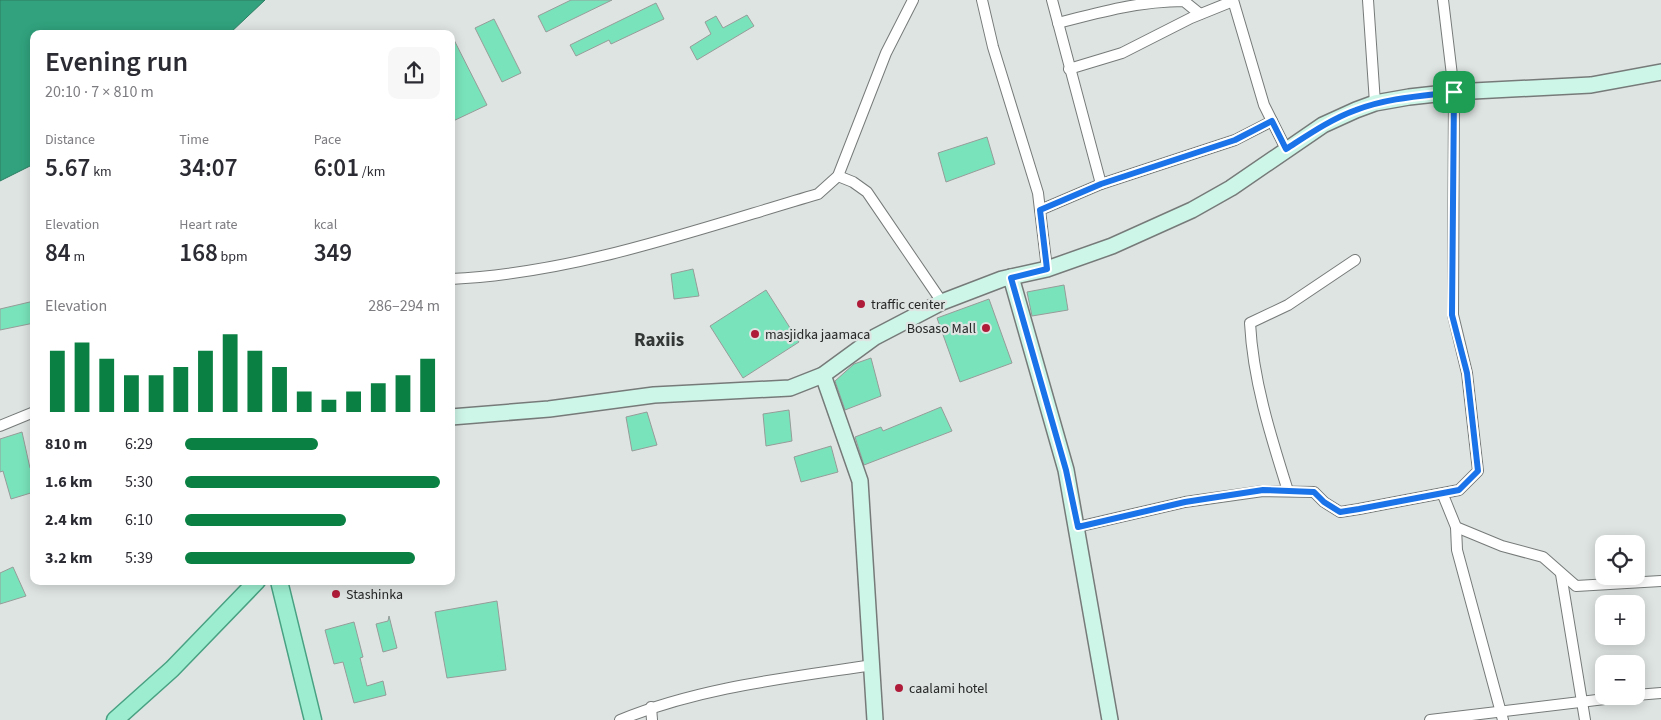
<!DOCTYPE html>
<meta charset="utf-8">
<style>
:root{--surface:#fff;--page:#f7f7f7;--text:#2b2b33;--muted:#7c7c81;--accent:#0b8043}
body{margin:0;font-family:"Source Sans 3",sans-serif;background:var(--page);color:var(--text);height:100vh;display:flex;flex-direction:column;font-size:19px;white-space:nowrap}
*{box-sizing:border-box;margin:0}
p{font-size:16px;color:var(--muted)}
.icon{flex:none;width:28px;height:28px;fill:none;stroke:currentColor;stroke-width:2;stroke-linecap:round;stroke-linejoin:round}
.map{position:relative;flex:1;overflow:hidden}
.details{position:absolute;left:30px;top:30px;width:425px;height:555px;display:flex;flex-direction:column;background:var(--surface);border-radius:10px;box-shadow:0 2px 12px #0003}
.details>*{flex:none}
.buttons{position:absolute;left:1595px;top:535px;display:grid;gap:10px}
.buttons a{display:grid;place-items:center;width:50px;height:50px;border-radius:10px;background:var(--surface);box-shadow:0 2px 12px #0003;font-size:25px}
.pin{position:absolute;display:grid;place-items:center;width:42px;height:42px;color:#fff;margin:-21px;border-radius:10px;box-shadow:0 2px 8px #0006}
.round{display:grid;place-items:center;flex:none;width:52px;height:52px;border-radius:10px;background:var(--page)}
.overview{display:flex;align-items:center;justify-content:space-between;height:85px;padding:0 15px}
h1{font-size:28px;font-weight:600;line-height:38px}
.figures{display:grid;grid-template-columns:repeat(3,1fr);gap:8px;height:85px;padding:5px 15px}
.figures div{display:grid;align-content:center}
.figures b{font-size:25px;font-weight:600}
.figures small{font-size:14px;font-weight:400}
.figures p{font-size:14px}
.chart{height:140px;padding:10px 15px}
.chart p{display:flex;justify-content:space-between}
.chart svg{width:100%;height:90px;margin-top:5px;stroke:var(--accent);stroke-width:6}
ul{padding:0 15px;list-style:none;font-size:16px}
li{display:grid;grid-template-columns:80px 60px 1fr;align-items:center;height:38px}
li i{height:12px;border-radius:6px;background:var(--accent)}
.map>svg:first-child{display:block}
.water{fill:#31a27d;stroke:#2e7d63}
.building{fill:#79e4bc;stroke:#969c99}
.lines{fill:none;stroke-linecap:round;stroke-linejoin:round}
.street-casing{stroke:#767b79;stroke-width:12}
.secondary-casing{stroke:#767b79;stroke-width:18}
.primary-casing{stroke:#48a182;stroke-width:19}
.street{stroke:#fff;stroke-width:10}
.secondary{stroke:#cef6e8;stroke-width:15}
.primary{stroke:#9deed1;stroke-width:16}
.route-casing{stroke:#fff;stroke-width:10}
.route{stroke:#1a73e8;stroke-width:6}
.poi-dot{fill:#af1c39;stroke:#dee4e2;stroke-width:2}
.labels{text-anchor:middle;stroke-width:4.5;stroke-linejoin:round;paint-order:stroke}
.poi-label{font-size:14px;fill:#262827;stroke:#dee4e2;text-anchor:start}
.district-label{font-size:19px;font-weight:bold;fill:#333836;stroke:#dee4e2}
</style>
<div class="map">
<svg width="1661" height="720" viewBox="0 0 1661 720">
<rect width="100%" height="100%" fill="#dee4e2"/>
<polygon class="water" points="0,0 265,0 229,34 34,34 34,164 0,181"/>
<g class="building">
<polygon points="571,0 612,0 546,32 538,16"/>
<polygon points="656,3 664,19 611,44 609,40 576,56 570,45"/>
<polygon points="747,15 754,26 697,60 690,47 711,34 705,22 716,16 723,28"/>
<polygon points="494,19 521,73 502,82 475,28"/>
<polygon points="451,34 487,105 451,122"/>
<polygon points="987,137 995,164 946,182 938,153"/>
<polygon points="693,269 699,296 674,299 671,274"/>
<polygon points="1064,285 1068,310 1032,316 1027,292"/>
<polygon points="766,290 799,342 743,378 710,326"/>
<polygon points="989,299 1012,363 960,382 937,318"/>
<polygon points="34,301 34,323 0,330 0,309"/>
<polygon points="871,358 881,396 845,410 835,381 854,364"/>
<polygon points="941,407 952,431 864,465 855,437 881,427 883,431"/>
<polygon points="789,410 792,441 766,446 763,414"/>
<polygon points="647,412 657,445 632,451 626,417"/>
<polygon points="22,432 30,468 34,466 34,492 11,499 3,471 0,472 0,439"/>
<polygon points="831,446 838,472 801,482 794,457"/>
<polygon points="13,567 26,596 0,604 0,573"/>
<polygon points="497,601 506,670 447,678 435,612"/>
<polygon points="389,616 397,648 383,652 376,624 388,621"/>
<polygon points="354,622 363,657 360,658 367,686 383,681 386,695 354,703 343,662 334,664 325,630"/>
</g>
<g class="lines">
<defs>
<g id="street">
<polyline points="982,0 993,47 1038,193 1047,269"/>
<polyline points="1052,0 1101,184"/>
<polyline points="1233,0 1264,105 1286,149"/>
<polyline points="1368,0 1375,103"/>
<path d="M1058,23C1100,12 1141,1 1184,1L1200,14"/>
<polyline points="1069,69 1122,53 1191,18 1233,1"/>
<polyline points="838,176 853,182 867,192 942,302"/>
<polyline points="1040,210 1101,184 1235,140 1272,121"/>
<path d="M451,279C577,273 698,229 818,194L838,176L886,53L913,0"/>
<polyline points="0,426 34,412"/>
<path d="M1288,491C1271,437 1253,381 1250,323L1288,305L1355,260"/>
<polyline points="1443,495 1456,527 1502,546 1543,557 1576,586 1661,581"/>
<polyline points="1077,527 1185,502 1263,491 1314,492 1324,502 1340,512 1359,509 1459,490 1478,471 1467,373 1453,315 1454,92 1443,0"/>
<polyline points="1456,527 1457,550 1503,720"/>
<polyline points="1561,574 1585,720"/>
<polyline points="1636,695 1661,693"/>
<polyline points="651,707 652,720"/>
<path d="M620,720C700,687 787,678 873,665"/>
<polyline points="1430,720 1630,696"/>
</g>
<g id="secondary">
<polyline points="1011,277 1066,470 1110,720"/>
<polyline points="823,375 860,481 875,720"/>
<polyline points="451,417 549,409 654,395 790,388 823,375 875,337 942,302 1002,279 1047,269 1112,246 1192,210 1231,188 1323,125 1356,110 1375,103 1409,97 1454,92 1591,85 1661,72"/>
</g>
<g id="primary">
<polyline points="279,581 313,720"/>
<polyline points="115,720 172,669 257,581"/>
</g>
</defs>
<use href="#street" class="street-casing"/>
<use href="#secondary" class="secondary-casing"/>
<use href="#primary" class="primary-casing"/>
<use href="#street" class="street"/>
<use href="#secondary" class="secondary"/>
<use href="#primary" class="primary"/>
</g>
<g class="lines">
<defs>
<path id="route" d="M1454,92L1452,315L1467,373L1478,471L1459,490L1359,509L1340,512L1324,502L1314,492L1263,490L1185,502L1078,527L1066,470L1011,278L1047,269L1040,210L1101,184L1235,140L1272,121L1286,149C1308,135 1331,119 1356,110C1387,98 1421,96 1454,92Z"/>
</defs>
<use href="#route" class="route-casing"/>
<use href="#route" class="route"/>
</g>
<g class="poi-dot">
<circle cx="861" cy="304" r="5"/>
<circle cx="986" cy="328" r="5"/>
<circle cx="755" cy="334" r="5"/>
<circle cx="336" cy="594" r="5"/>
<circle cx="899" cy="688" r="5"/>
</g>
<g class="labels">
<g class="poi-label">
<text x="871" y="309">traffic center</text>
<text x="976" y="333" text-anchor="end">Bosaso Mall</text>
<text x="765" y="339">masjidka jaamaca</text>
<text x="346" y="599">Stashinka</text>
<text x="909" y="693">caalami hotel</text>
</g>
<g class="district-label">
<text x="659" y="346">Raxiis</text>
</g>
</g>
</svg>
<div class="buttons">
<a><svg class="icon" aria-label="locate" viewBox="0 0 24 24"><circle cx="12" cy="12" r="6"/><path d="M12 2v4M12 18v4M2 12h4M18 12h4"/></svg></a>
<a>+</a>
<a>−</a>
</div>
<div class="pin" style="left:1454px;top:92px;background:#1e9e55"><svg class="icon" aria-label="arrive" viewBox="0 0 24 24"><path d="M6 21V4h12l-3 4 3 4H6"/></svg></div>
<section class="details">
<div class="overview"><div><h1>Evening run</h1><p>20:10 · 7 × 810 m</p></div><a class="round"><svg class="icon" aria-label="share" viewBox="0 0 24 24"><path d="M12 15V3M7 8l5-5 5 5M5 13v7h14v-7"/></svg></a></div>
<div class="figures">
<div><p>Distance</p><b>5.67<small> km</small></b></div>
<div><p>Time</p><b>34:07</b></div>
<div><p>Pace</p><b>6:01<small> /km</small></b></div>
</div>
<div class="figures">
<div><p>Elevation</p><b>84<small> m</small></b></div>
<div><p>Heart rate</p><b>168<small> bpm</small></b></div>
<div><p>kcal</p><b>349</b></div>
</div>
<div class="chart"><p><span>Elevation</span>286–294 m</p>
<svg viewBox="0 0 160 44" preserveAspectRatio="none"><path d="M5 44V14M15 44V10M25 44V18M35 44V26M45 44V26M55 44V22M65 44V14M75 44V6M85 44V14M95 44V22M105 44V34M115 44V38M125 44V34M135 44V30M145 44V26M155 44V18"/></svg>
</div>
<ul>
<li><b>810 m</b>6:29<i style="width:52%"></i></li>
<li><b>1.6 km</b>5:30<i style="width:100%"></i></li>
<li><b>2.4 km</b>6:10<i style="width:63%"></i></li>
<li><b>3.2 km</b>5:39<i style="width:90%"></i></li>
</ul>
</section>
</div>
